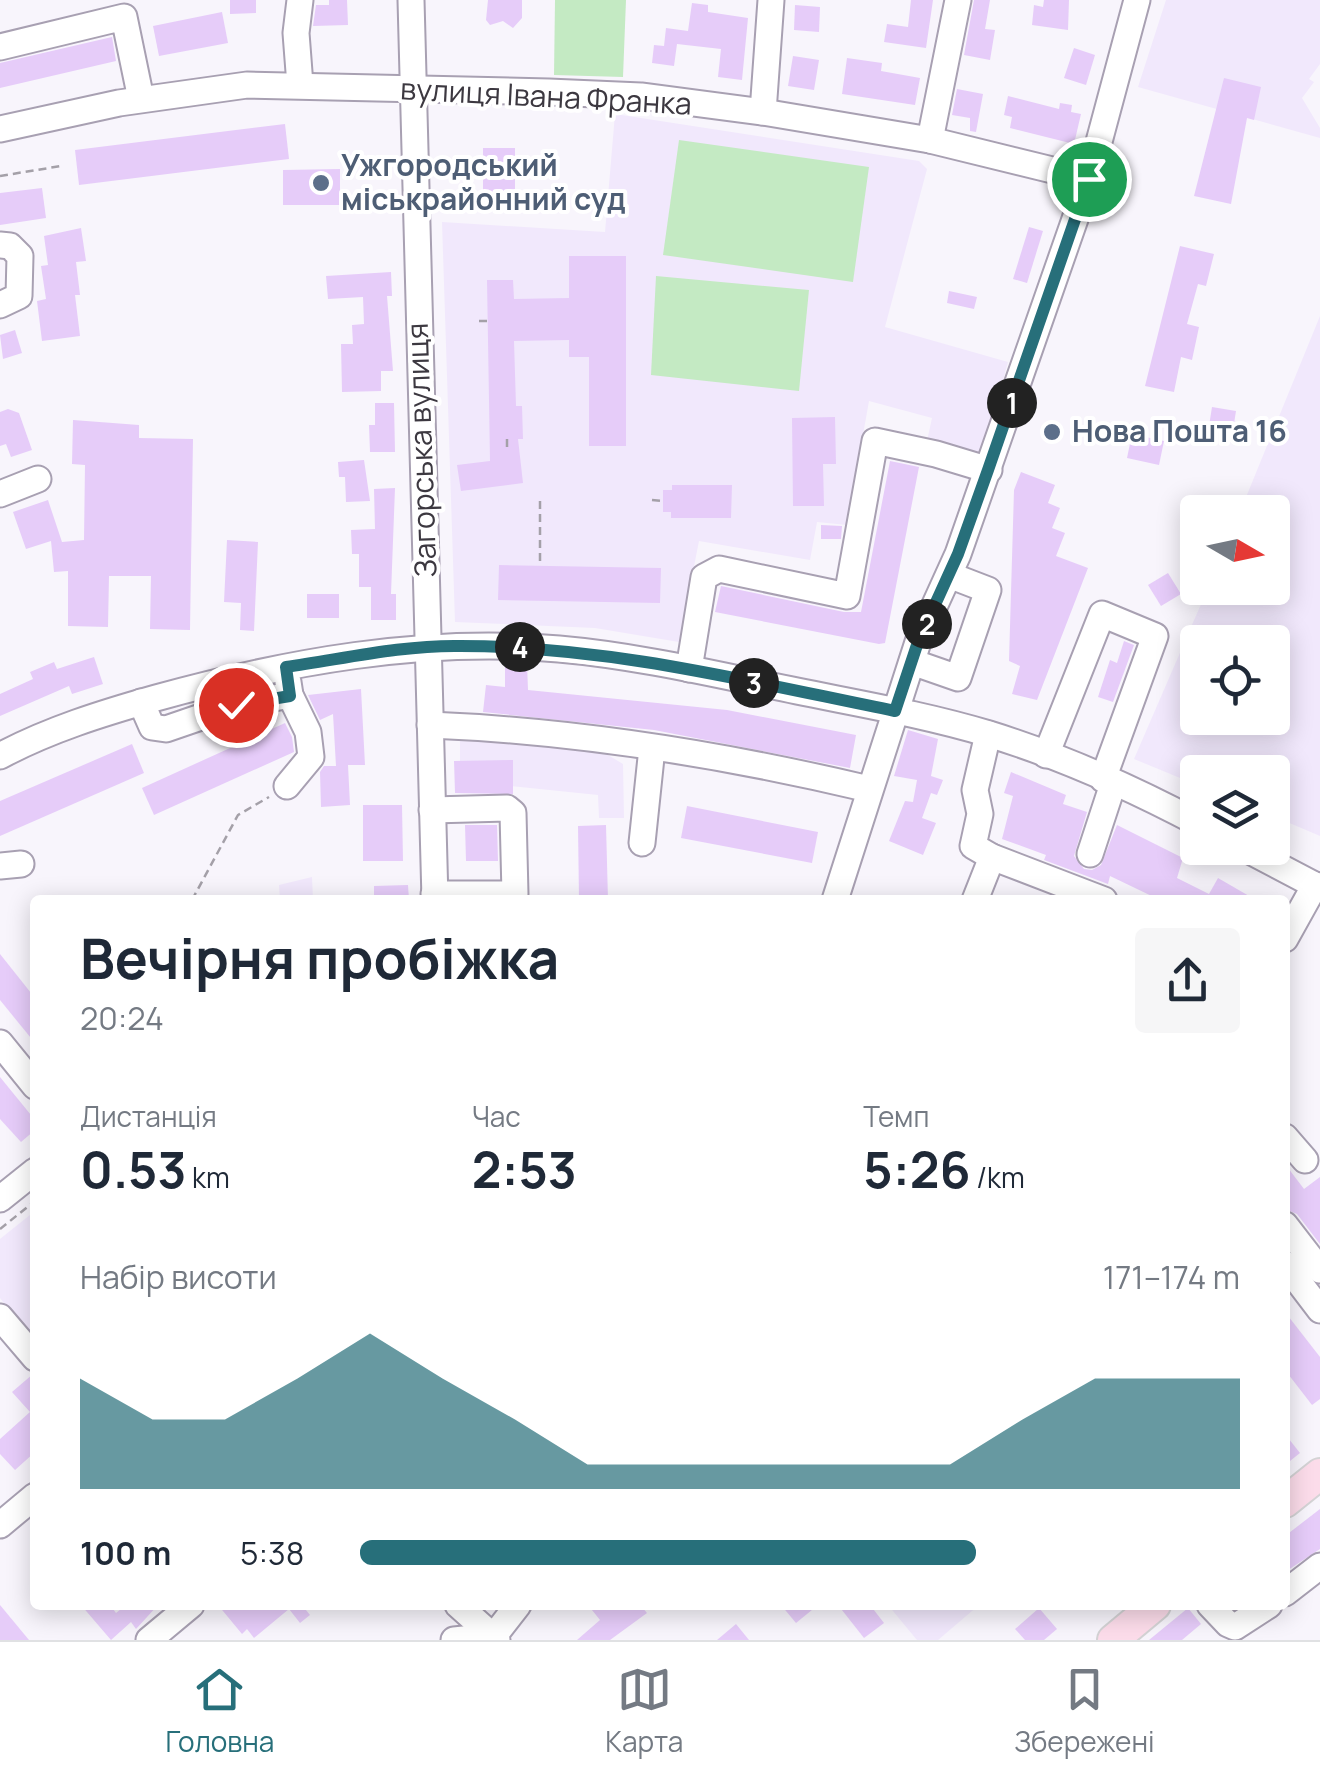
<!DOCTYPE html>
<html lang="uk">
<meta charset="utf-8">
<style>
:root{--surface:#fff;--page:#f6f6f7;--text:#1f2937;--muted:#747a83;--line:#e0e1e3;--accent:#276f7a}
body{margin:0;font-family:Manrope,sans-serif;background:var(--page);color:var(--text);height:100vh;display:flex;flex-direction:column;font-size:38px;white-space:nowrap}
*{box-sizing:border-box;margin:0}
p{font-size:32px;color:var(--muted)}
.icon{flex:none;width:55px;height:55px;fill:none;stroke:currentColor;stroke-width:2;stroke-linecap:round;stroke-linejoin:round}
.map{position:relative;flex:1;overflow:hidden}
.side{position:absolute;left:30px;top:895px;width:1260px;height:715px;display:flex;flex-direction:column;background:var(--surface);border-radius:10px;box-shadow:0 5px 25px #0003}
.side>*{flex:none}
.needle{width:65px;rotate:99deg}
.tools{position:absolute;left:1180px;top:495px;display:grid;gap:20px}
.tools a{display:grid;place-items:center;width:110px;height:110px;border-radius:10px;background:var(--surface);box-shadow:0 5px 25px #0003;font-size:50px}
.pin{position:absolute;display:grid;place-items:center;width:85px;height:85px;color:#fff;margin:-42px;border:5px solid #fff;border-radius:50%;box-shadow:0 2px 10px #0007}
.km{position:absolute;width:50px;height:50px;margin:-25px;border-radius:50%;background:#222;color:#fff;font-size:28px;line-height:50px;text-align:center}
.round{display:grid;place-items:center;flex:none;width:105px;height:105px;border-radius:10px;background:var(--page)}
.overview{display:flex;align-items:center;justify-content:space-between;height:170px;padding:0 50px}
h1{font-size:55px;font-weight:700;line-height:75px}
.stats{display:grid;grid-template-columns:repeat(3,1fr);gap:15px;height:170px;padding:10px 50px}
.stats div{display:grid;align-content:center}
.stats b{font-size:50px;font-weight:700}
.stats small{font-size:28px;font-weight:400}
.stats p{font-size:28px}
.chart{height:280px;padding:20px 50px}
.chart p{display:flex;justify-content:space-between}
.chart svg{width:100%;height:180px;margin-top:10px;fill:var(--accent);opacity:.7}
ul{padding:0 50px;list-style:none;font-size:32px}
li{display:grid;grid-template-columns:160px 120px 1fr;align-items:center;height:75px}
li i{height:25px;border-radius:12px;background:var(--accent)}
.dock{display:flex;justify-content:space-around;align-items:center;height:140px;border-top:2px solid var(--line);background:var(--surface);font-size:28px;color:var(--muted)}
.dock a{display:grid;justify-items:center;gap:5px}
.dock .selected{color:var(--accent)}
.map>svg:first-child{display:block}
.built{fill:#f1e8fc;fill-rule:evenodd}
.green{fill:#c4eac3}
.building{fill:#e6ccf9}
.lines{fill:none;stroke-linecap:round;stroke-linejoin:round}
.minor-casing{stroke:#a8a0b2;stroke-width:29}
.major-casing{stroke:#d4d3d5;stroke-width:34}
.path{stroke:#a4a0a8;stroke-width:2.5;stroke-dasharray:8 5;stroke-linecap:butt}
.minor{stroke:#fff;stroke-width:25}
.major{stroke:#fcdcea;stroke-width:30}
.route-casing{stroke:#fff;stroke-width:20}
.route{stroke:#276f7a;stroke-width:12}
.service-dot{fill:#5c6f8a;stroke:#fff;stroke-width:4}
.labels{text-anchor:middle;stroke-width:8;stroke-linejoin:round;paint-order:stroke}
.street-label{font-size:30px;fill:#3c3840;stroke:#fff}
.service-label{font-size:30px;font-weight:bold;fill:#4e5e75;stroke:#fff;text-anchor:start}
</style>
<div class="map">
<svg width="1320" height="1640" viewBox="0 0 1320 1640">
<rect width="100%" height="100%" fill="#f8f5fc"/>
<g class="built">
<polygon points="1166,0 1320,0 1320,64 1309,79 1314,82 1302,98 1320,128 1320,138 1138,87"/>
<polygon points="615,114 919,161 927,169 885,327 1008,362 982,456 927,441 932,418 869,401 847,525 817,522 810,560 699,541 679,642 595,628 455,622 442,222 605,232"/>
<path d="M1320,316V836L1273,816L1272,772H1198L1197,785L1134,759L1208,588H1272V512H1240ZM1198,642H1272V718H1198Z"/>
<polygon points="460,732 593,746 623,764 624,818 599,818 598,795 460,781"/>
<polygon points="312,877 313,900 280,900 279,885"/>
<polygon points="35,1211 35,1342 0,1298 0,1239"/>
<polygon points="888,1605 979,1605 938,1640 917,1640"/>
</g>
<g class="green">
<polygon points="555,0 626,0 623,77 554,75"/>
<polygon points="679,140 869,167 853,282 663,255"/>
<polygon points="656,276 809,290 799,391 651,375"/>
</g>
<g class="building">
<polygon points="230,0 256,0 256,13 230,14"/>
<polygon points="329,0 347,0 348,25 313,26 316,5 329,5"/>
<polygon points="488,0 522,0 522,18 513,28 503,21 490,25 486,20"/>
<polygon points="911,0 933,0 926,48 884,42 887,24 908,27"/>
<polygon points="974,0 990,0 985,29 995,30 990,60 964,55"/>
<polygon points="1044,0 1069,0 1068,30 1032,25 1034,5 1043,7"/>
<polygon points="692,3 708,5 708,12 748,18 742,80 718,77 721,49 677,44 674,66 652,63 654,45 664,46 666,28 688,31"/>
<polygon points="795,5 820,7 819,32 794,30"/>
<polygon points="222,12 228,43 159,56 153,26"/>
<polygon points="112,37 116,61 0,88 0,63"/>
<polygon points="1074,48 1095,55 1086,85 1064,78"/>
<polygon points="793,56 819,60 814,90 788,86"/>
<polygon points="847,58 882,63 881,71 920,78 915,105 842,94"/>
<polygon points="1224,78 1261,87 1254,120 1247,118 1231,204 1194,196"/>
<polygon points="957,89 983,94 976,132 970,131 970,118 952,115"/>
<polygon points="1008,96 1059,109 1060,103 1072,105 1071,112 1081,114 1074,144 1010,128 1012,117 1004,115"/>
<polygon points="285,124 289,159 79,185 75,150"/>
<rect x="483" y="148" width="32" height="50"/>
<polygon points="340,169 340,205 283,205 283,170"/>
<polygon points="42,188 46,218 0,225 0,193"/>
<polygon points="1029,227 1043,231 1027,283 1013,279"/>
<polygon points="81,228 86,261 76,262 80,295 75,295 80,336 42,341 37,301 46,299 41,266 48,265 44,236"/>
<polygon points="1180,246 1214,254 1206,286 1198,284 1187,324 1199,327 1192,360 1181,357 1174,392 1145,386"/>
<polygon points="569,256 626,256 626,446 589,446 589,357 569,357 569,340 514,341 516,406 522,406 523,439 518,439 523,483 461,491 457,465 490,461 487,280 513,280 514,299 569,298"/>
<polygon points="391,272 392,296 387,296 393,371 381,371 381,391 342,392 341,344 353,344 352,325 364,324 363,297 328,299 326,276"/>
<polygon points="949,291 977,297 974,309 947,303"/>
<polygon points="15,330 22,353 3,359 0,335"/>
<polygon points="375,403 394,403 395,452 370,452 369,425 375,425"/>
<polygon points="1212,407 1236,411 1233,430 1209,426"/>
<polygon points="8,409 19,413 32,450 11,457 6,444 0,446 0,412"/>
<polygon points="835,417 836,464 823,464 824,506 793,506 792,418"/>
<polygon points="73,420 139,425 139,438 193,439 190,630 150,629 151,576 109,576 108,627 68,626 68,571 54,572 51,541 26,549 13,512 48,500 62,542 84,540 85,465 72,464"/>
<polygon points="1132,434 1164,441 1159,465 1127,458"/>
<polygon points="364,460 370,501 346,502 345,477 339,477 338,462"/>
<polygon points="890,461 919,467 885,643 879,644 715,612 721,586 844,612 861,612"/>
<polygon points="1021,472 1055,485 1048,503 1060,508 1052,528 1065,533 1056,556 1088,568 1037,700 1012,694 1020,666 1009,661 1014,490"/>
<polygon points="672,485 732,485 731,518 671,518 671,512 663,512 663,490 672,490"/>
<polygon points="395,488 391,594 396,594 396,620 371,620 371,587 359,587 359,554 352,554 351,530 375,529 374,489"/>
<polygon points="821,525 842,526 841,539 821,539"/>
<polygon points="227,540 258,542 254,631 240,630 241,603 224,602"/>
<polygon points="499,565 661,568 660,603 498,600"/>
<polygon points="1168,573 1181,594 1161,606 1148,585"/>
<rect x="307" y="594" width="32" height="24"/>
<polygon points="1124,641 1134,645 1113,702 1098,697 1110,660 1117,663"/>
<polygon points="94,657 103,684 72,694 69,686 0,716 0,694 33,679 30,672 54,662 57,669"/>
<polygon points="505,662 527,664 528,690 727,710 856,735 850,768 654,730 483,712 486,685 505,687"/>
<polygon points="361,689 365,765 348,765 350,805 321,807 320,772 324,766 336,766 333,714 320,720 308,695"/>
<polygon points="285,723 292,737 294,752 154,815 142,788"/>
<polygon points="908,730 938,739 931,776 943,780 937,795 931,793 922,818 936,823 923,855 889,841 905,801 913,802 917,780 894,776"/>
<polygon points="132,744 144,773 0,836 0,801"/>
<polygon points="513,760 513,794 455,793 454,761"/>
<polygon points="1011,772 1066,795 1063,804 1087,812 1074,856 1084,869 1092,870 1101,865 1117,825 1183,858 1177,878 1209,894 1218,878 1256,900 1160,900 1110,876 1108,884 1044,860 1046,855 1002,839 1013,796 1004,793"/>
<polygon points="363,805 402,805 403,861 363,861"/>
<polygon points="687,806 818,832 812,863 681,838"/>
<polygon points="465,825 497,825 498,861 466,861"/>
<polygon points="606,825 608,900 579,900 578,826"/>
<polygon points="408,885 409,900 374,900 374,886"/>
<polygon points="0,954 35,998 35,1043 0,1000"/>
<polygon points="0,1077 35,1120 35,1130 21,1142 0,1119"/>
<polygon points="1285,1164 1304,1189 1320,1177 1320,1244 1297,1214 1285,1209"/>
<polygon points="1285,1312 1320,1357 1320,1399 1312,1405 1285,1370"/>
<polygon points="33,1374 35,1452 15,1470 0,1454 0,1439 30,1412 12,1392"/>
<polygon points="1285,1434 1300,1453 1285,1465"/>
<polygon points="1320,1509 1320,1549 1285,1572 1285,1536"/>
<polygon points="0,1605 29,1640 0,1640"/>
<polygon points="81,1605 110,1605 116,1613 126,1605 158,1605 136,1629 131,1622 111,1640"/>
<polygon points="218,1605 302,1605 310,1615 300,1623 289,1609 254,1638 247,1629 242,1634"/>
<polygon points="588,1605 640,1605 647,1613 610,1640 577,1640 600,1620"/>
<polygon points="781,1605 818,1605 796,1623"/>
<polygon points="838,1605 870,1605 884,1623 864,1638"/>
<polygon points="1039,1608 1057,1629 1044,1640 1025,1640 1015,1629"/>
<polygon points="1188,1608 1201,1624 1182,1640 1149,1640"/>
<polygon points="736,1624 749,1640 717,1640"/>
</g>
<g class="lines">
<defs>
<g id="minor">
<polyline points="411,0 435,900"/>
<polyline points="0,47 124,17 141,99"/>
<polyline points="300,85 296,33 300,0"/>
<polyline points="763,112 771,0"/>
<polyline points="0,129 119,103 247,85 549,92 641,96 763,112 930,140 1089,179"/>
<polyline points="930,140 958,0"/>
<polyline points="0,245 10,246 20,256 19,296 0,305"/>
<polyline points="0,494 38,479"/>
<polyline points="912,662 958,678 988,590 949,575"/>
<polyline points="689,669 704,577 719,569 847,596 875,441 936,454 989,470"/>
<polyline points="141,702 152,727 166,729 236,705 290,695"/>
<path d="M430,725C577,731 726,755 869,789"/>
<polyline points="988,734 975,790 980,814 973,846 992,857 1104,900"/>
<polyline points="1046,755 1102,614 1155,636 1103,779"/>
<path d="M0,756C48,730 103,713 156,698C286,662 424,637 559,649C639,656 718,675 797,691C861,704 926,715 989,734C1060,756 1132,788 1198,823"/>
<polyline points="287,786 311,757 308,732 290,695 288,682"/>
<polyline points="432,810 507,808 513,813 515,894 434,894"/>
<polyline points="642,843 652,748"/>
<polyline points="1244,848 1320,888"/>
<polyline points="1090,854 1113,784"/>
<polyline points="0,866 21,864"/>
<polyline points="835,900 918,642 958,554 1089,179 1137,0"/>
<polyline points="975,900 992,857"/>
<polyline points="1285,939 1315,885"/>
<polyline points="0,1043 35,1086"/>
<polyline points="1285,1137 1305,1160"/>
<polyline points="0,1199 35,1171"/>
<polyline points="1285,1225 1320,1270"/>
<polyline points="1285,1264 1320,1310"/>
<polyline points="0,1317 35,1358"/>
<polyline points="0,1525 35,1496"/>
<polyline points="1285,1593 1320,1566"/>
<polyline points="458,1605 497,1640"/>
<polyline points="1210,1605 1228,1624 1235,1627 1269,1605"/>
<polyline points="494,1636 518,1605"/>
<polyline points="149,1640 191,1605"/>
<polyline points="454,1640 494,1636"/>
</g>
<g id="major">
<polyline points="1285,1502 1320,1474"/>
<polyline points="1113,1640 1155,1605"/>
</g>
</defs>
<use href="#minor" class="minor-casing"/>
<use href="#major" class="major-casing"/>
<g class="path">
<polyline points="0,176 61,166"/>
<polyline points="479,321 488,321"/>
<polyline points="507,439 507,450"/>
<polyline points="652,500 663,501"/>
<polyline points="540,501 540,566"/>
<polyline points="192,900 238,815 269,797"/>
<polyline points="0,1229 35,1201"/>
</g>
<use href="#minor" class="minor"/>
<use href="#major" class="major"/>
</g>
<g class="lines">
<defs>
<path id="route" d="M236,705L290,696L286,667C343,659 402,645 460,646C608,646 751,682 895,711L918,642L958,554L988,470L1089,179"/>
</defs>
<use href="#route" class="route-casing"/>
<use href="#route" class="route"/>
</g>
<g class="service-dot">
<circle cx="321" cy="183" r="10"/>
<circle cx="1052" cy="432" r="10"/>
</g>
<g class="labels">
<g class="street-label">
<text transform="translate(546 97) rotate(3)" y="10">вулиця Івана Франка</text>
<text transform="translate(422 450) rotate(-92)" y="10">Загорська вулиця</text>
</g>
<g class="service-label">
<text x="341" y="176">Ужгородський<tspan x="341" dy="34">міськрайонний суд</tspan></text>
<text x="1072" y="442">Нова Пошта 16</text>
</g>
</g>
</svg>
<div class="tools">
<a><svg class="needle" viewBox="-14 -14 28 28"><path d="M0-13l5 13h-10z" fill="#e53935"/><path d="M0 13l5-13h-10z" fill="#747a83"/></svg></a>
<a><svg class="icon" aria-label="locate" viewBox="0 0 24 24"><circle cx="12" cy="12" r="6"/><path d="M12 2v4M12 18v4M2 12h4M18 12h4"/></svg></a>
<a><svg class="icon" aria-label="layers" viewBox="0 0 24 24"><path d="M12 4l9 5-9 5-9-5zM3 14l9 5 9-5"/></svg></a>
</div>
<div class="pin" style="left:1089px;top:179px;background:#1e9e55"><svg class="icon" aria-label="arrive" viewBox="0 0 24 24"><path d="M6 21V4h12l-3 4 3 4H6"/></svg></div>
<div class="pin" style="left:236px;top:705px;background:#d93025"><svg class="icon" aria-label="check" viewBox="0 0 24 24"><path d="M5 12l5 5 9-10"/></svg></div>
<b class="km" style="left:1012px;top:403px">1</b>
<b class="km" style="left:927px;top:624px">2</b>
<b class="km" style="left:754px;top:683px">3</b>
<b class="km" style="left:520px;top:647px">4</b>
<section class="side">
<div class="overview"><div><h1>Вечірня пробіжка</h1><p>20:24</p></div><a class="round"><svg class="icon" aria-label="share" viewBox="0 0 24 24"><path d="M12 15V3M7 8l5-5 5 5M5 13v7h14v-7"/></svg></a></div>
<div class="stats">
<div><p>Дистанція</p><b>0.53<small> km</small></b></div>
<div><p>Час</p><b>2:53</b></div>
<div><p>Темп</p><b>5:26<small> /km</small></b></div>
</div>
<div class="chart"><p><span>Набір висоти</span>171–174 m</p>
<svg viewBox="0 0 160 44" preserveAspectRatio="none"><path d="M0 44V17L10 27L20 27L30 17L40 6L50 17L60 27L70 38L80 38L90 38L100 38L110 38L120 38L130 27L140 17L150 17L160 17V44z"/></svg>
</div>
<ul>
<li><b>100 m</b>5:38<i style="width:70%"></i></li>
</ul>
</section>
</div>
<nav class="dock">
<a class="selected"><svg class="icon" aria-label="home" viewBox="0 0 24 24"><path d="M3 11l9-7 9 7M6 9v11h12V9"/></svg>Головна</a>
<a><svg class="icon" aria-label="map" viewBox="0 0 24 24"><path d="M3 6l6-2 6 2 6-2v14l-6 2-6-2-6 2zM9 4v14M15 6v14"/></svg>Карта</a>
<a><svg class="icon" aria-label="saved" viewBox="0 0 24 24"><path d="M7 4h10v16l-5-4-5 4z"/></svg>Збережені</a>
</nav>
